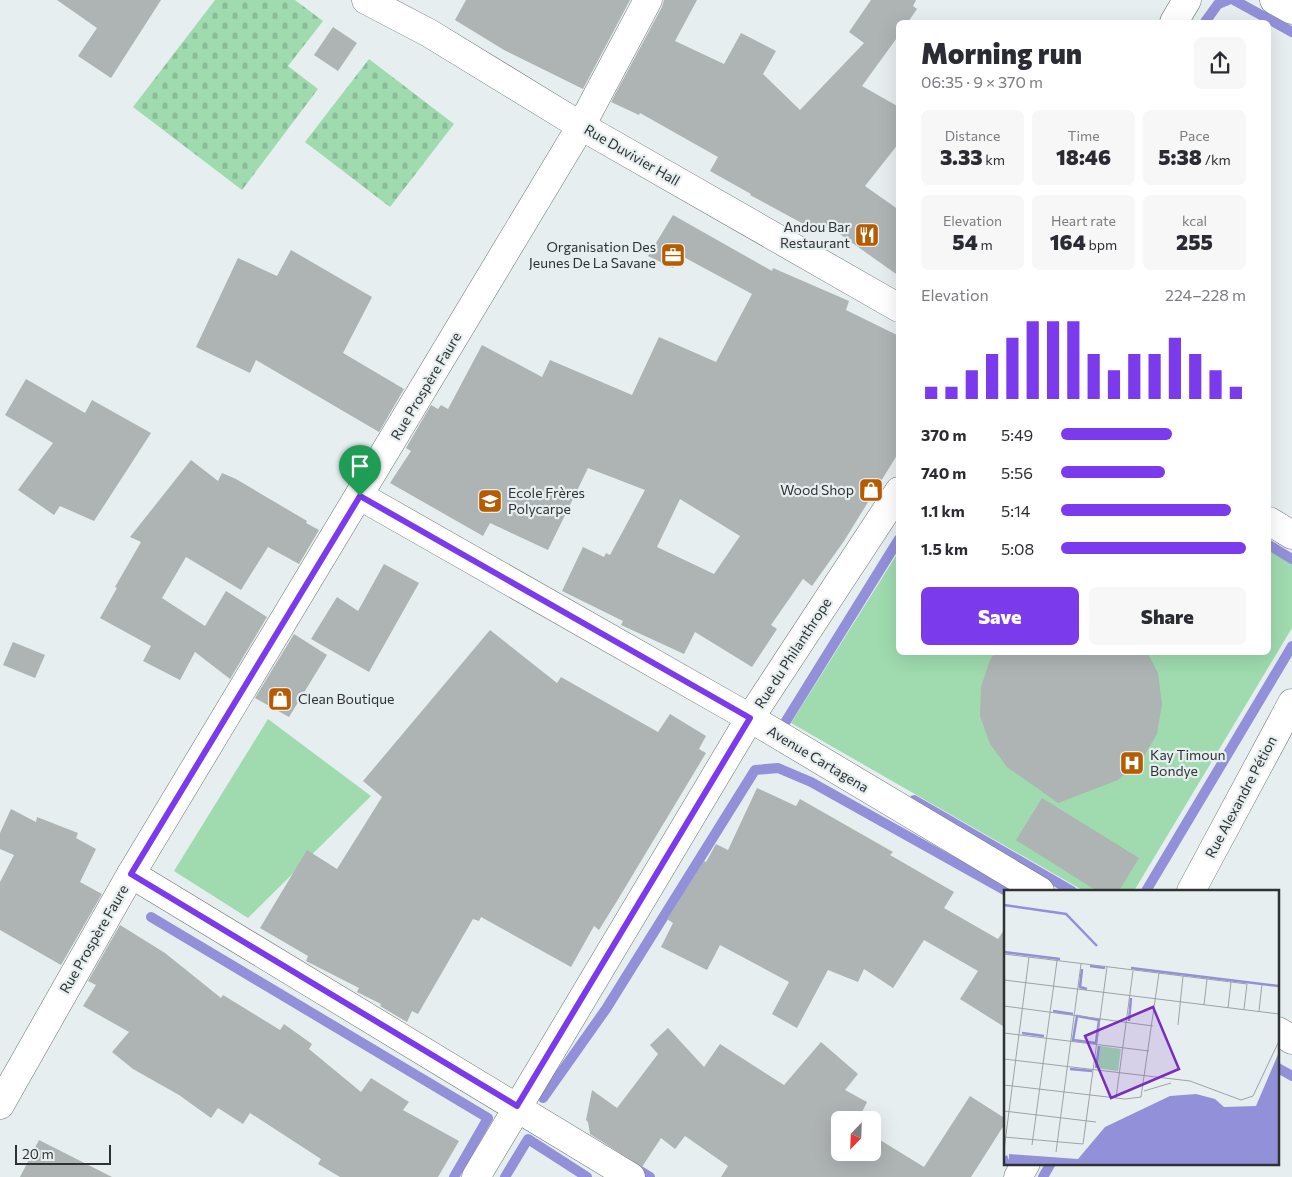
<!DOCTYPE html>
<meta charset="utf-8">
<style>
:root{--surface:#fff;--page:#f7f7f7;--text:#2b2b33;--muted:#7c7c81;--accent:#7c3aed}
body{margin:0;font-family:Commissioner,sans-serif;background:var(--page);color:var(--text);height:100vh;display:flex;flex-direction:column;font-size:19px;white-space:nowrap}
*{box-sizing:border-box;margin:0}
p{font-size:16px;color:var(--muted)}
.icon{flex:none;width:28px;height:28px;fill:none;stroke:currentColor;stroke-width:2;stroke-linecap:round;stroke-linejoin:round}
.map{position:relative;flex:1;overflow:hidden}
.sheet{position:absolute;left:896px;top:20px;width:375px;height:635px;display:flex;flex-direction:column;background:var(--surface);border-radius:8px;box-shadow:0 5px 20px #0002}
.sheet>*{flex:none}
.needle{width:32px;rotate:203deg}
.fabs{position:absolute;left:831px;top:1111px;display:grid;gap:10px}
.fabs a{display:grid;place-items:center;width:50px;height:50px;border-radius:8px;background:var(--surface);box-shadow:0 5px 20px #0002;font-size:25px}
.scale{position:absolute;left:15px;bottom:12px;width:96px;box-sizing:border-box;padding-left:5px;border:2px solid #2f3233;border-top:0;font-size:14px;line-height:18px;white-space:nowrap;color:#2f3233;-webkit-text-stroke:4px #e7eef0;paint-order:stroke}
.pin{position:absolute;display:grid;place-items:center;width:42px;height:42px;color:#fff;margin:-51px -21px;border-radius:50% 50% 50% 0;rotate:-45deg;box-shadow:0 0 5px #0007}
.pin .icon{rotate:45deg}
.round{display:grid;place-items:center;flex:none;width:52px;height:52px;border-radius:8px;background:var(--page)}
.head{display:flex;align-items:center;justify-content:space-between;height:85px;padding:0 25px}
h1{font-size:28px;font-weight:800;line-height:38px}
.figures{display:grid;grid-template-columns:repeat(3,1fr);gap:8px;height:85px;padding:5px 25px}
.figures div{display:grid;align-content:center;border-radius:8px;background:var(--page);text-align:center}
.figures b{font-size:21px;font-weight:800}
.figures small{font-size:14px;font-weight:400}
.figures p{font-size:14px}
.chart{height:140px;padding:10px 25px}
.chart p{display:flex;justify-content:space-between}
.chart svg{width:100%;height:90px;margin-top:5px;stroke:var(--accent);stroke-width:6}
.primary-button{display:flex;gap:10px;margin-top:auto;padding:10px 25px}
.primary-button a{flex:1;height:58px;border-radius:8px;background:var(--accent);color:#fff;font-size:20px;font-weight:800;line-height:58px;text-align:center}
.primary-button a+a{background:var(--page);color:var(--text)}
ul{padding:0 25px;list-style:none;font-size:16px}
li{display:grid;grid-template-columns:80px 60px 1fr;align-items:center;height:38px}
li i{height:12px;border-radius:6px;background:var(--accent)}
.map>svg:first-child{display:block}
.green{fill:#9fdbaf}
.cemetery{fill:url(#cemetery-stones)}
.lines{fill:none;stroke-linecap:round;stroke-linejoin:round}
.stream{stroke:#9290d9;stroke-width:10}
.building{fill:#adb4b3;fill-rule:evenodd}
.street-casing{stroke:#6f7577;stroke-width:29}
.secondary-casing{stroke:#6f7577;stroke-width:29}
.street{stroke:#fff;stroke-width:28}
.secondary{stroke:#fff;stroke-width:28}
.route-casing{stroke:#fff;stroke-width:10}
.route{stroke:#7c3aed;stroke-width:6}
.labels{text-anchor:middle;stroke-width:4.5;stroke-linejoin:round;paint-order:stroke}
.street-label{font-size:14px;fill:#2f3233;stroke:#e7eef0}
.poi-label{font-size:14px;fill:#2f3233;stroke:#e7eef0;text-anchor:end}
.inset-river{fill:none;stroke:#9290d9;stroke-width:2.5}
.inset-road{fill:none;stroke:#9da3a4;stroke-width:1}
.view{fill:#7b2cbf;fill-opacity:0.15;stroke:#7b2cbf;stroke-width:2.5}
.inset-edge{fill:none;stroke:#2f3233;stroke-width:2.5}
</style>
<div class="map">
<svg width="1292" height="1177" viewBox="0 0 1292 1177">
<defs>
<pattern id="cemetery-stones" width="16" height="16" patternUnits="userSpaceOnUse" patternTransform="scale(1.25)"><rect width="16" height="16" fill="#9fdbaf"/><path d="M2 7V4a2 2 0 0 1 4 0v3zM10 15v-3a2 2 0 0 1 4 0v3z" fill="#89bc97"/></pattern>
</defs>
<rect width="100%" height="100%" fill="#e7eef0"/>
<g class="green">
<polygon points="1269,550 1292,564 1292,628 1134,891 1084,891 791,723 899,551 899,652 1269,652"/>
<polygon points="268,719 371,796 248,918 174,871"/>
</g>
<g class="cemetery">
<polygon points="215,0 295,0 323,21 288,66 318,89 242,190 133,107"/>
<polygon points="369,59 454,124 390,207 305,142"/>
</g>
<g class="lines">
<g class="stream">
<polyline points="1234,0 1292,32"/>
<polyline points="1205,22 1218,4 1228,0"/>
<polyline points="1269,545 1292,559"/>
<polyline points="786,721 899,539"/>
<polyline points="914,800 1072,891"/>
<polyline points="1146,891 1292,646"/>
<polyline points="151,917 488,1118 454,1177"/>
<polyline points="1278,1068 1292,1076"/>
<polyline points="543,1098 606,1009 755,770 778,768 811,782 1006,891"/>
<polyline points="632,1166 650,1177"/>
<polyline points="505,1177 528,1139 587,1177"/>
<polyline points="1043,1177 1051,1163"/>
</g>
</g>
<g class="building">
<polygon points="57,0 161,0 111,78 78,56 97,28"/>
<polygon points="466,0 630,0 583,89 504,50 455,20"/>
<polygon points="664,0 697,0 675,41 724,64 741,33 776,51 763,74 800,110 864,43 849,32 871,0 916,0 913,6 917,9 908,22 899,22 899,35 862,86 899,107 899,143 865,186 899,210 899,276 827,225 822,234 750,195 751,194 710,171 718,157 640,113 639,115 611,102 662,7"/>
<polygon points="333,27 357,43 338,71 314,55"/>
<path d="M673,215L772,271L773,268L849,301L846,310L899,336V452L844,541L812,586L803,579L771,625L777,629L752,667L695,632L684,654L621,625L623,621L562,591L583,547L604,557L606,553L610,555L645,490L588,468L548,550L490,523L483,536L390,483L411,451L406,448L431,405L438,409L441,405L448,409L482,345L542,377L550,360L632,395L659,337L716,362L752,294L680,255L673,268L648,256ZM680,499L740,536L714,574L657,547Z"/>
<polygon points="291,250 372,297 343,353 404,389 379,432 256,360 250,373 196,347 238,258 277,276"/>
<polygon points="26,379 85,413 92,400 151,433 94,521 60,506 54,515 18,490 53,443 5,415"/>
<polygon points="191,460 218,481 222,473 236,479 307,521 306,523 319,530 299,564 268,547 241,590 186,557 162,598 205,626 226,591 267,617 230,679 195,652 180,680 143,661 151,646 100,618 117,588 115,587 141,542 130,537"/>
<polygon points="384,564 419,583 369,672 311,639 337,597 358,611"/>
<polygon points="490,630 557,683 561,677 658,732 670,714 706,736 699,749 706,753 617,901 599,930 594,926 571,967 481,917 479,921 473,919 418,1014 412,1011 407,1022 380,1006 381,1004 357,992 359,988 306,961 308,956 260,928 307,850 337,869 382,797 363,781"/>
<polygon points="294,634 327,655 289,717 255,698"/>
<polygon points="13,642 45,655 35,678 3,665"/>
<polygon points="995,652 1147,652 1158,673 1162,704 1157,734 1141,761 1118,780 1058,803 1007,767 990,744 980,716 981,687 990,660"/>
<polygon points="757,788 796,806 800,799 893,852 890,855 954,892 944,908 998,939 1006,927 1006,1028 960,999 978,971 924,940 893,988 864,969 858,982 828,970 797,1028 772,1014 789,982 720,945 707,970 661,947 673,923 667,919 704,861 706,862 716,844 728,850"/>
<polygon points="1042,798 1139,858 1119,891 1097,891 1016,840"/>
<polygon points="11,809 36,822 37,817 78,833 76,838 96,849 80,882 102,894 61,965 0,930 0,882 14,855 0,849 0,833"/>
<polygon points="120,925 165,953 221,998 223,995 280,1030 284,1024 312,1044 309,1049 361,1092 371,1078 409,1102 403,1110 459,1141 438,1177 340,1177 318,1164 321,1159 250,1113 243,1124 218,1108 211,1118 179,1095 133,1069 112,1052 129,1032 83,1006 96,985 88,981"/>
<polygon points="668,1028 704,1067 720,1044 784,1085 821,1042 858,1074 845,1090 867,1102 858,1120 840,1120 840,1152 872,1152 872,1135 924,1167 970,1096 1006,1119 1006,1122 971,1177 721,1177 728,1166 685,1136 675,1149 661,1138 642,1167 590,1134 588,1122 586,1120 592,1090 617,1108 658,1054 650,1045"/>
<polygon points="39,1140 112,1177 20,1177"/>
</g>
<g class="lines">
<defs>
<g id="street">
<polyline points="1274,0 1292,10"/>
<polyline points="1174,22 1187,0"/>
<polyline points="360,496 750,718 1040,891"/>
<polyline points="131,874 631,1177"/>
<polyline points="1191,891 1292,703"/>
<polyline points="1278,1031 1292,1040"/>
<polyline points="0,1105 131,874 581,126 648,0"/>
<polyline points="476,1177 750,718 899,491"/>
<polyline points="1018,1177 1026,1163"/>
</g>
<g id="secondary">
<polyline points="366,0 429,33 581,126 899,308"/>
<polyline points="1269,521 1292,535"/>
</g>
</defs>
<use href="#street" class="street-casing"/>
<use href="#secondary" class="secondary-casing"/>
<use href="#street" class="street"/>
<use href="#secondary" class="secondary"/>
</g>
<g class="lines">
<defs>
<polygon id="route" points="360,496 750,718 517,1106 131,874"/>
</defs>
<use href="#route" class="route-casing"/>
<use href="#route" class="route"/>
</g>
<defs>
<symbol id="restaurant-square" viewBox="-11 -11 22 22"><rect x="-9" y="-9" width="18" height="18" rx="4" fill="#b75b01" stroke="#e7eef0"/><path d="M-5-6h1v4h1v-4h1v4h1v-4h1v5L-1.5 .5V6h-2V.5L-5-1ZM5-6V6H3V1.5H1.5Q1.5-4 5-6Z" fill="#fff"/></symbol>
<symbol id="office-square" viewBox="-11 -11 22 22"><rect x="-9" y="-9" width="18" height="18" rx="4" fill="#b75b01" stroke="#e7eef0"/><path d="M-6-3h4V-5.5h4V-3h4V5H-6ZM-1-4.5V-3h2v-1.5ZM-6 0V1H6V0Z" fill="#fff"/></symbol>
<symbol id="shop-square" viewBox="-11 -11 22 22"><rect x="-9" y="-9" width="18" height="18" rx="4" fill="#b75b01" stroke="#e7eef0"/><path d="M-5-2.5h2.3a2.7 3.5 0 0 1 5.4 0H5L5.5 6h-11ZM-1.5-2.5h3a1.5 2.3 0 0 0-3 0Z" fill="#fff"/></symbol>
<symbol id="school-square" viewBox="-11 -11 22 22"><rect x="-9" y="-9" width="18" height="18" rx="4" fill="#b75b01" stroke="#e7eef0"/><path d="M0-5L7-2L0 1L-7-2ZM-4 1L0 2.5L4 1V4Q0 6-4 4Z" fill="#fff"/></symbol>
<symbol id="hospital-square" viewBox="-11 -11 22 22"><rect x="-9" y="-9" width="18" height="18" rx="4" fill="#b75b01" stroke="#e7eef0"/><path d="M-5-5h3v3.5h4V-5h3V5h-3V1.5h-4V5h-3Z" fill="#fff"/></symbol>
</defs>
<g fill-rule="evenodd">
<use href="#restaurant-square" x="853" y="221" width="28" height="28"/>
<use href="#office-square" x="659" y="241" width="28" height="28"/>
<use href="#shop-square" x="857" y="476" width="28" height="28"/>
<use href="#school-square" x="476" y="487" width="28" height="28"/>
<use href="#shop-square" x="266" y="685" width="28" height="28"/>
<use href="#hospital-square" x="1118" y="749" width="28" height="28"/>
</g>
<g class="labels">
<g class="street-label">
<text transform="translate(632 155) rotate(30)" y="5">Rue Duvivier Hall</text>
<text transform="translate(426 386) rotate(-59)" y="5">Rue Prospère Faure</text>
<text transform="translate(793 653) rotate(-57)" y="5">Rue du Philanthrope</text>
<text transform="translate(818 759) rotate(31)" y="5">Avenue Cartagena</text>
<text transform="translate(1241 797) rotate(-62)" y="5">Rue Alexandre Pétion</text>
<text transform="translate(94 939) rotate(-60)" y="5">Rue Prospère Faure</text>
</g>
<g class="poi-label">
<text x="850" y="232">Andou Bar<tspan x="850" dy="16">Restaurant</tspan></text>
<text x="656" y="252">Organisation Des<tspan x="656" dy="16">Jeunes De La Savane</tspan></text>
<text x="854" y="495">Wood Shop</text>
<text x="508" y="498" text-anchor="start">Ecole Frères<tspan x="508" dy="16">Polycarpe</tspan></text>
<text x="298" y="704" text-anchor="start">Clean Boutique</text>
<text x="1150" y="760" text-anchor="start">Kay Timoun<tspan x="1150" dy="16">Bondye</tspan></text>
</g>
</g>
<g transform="translate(1004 890)">
<rect width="275" height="275" fill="#e7eef0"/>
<path d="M96,156L117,159L114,181L92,178Z" fill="#9fdbaf"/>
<path d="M275,162V274H0V267L3,265L5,270V264L74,269L101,237L166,206L192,204L211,209L220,217L252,216Z" fill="#9290d9"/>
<path class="inset-river" d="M0,15L62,24L93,56M0,62L56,69M86,76L101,78M127,78L275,96M78,79L76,97L83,99M49,121L69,124M73,126L95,130L92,153L69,150ZM125,131L127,108M18,143L40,146M92,178L95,156M66,179L88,181"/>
<path class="inset-road" d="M0,64L243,94L240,119M0,90L275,124M200,115L203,89M0,116L149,136M224,118L227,92M255,121L258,94M174,135L179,86M0,143L145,161M0,169L186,191L237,210L249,206L275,151M0,195L121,209L137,207L155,83M140,201L167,193M112,208L129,81M0,221L92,232M0,247L79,254L103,77M28,255L53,71M0,260L25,67M52,262L77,74"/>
<path class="view" d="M149,117L175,179L107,208L81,146Z"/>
<rect width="275" height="275" class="inset-edge"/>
</g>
</svg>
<div class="fabs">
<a><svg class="needle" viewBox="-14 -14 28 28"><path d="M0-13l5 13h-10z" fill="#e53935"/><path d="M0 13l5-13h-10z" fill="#7c7c81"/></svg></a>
</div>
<div class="scale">20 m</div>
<div class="pin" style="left:360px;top:496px;background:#1e9e55"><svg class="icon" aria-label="arrive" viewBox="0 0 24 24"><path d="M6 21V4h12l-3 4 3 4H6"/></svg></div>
<section class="sheet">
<div class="head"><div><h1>Morning run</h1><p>06:35 · 9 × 370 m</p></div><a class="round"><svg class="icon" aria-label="share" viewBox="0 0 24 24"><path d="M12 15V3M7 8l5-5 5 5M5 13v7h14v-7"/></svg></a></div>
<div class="figures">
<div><p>Distance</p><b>3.33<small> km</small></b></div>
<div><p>Time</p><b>18:46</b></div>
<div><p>Pace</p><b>5:38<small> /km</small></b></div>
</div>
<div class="figures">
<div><p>Elevation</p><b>54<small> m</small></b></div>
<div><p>Heart rate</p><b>164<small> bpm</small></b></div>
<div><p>kcal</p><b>255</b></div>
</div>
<div class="chart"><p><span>Elevation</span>224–228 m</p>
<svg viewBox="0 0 160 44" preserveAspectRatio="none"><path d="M5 44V38M15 44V38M25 44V30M35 44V22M45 44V14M55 44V6M65 44V6M75 44V6M85 44V22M95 44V30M105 44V22M115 44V22M125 44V14M135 44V22M145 44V30M155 44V38"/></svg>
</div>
<ul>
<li><b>370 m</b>5:49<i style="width:60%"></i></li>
<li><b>740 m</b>5:56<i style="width:56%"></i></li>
<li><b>1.1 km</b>5:14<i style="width:92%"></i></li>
<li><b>1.5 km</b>5:08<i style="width:100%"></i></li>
</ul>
<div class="primary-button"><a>Save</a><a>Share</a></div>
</section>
</div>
